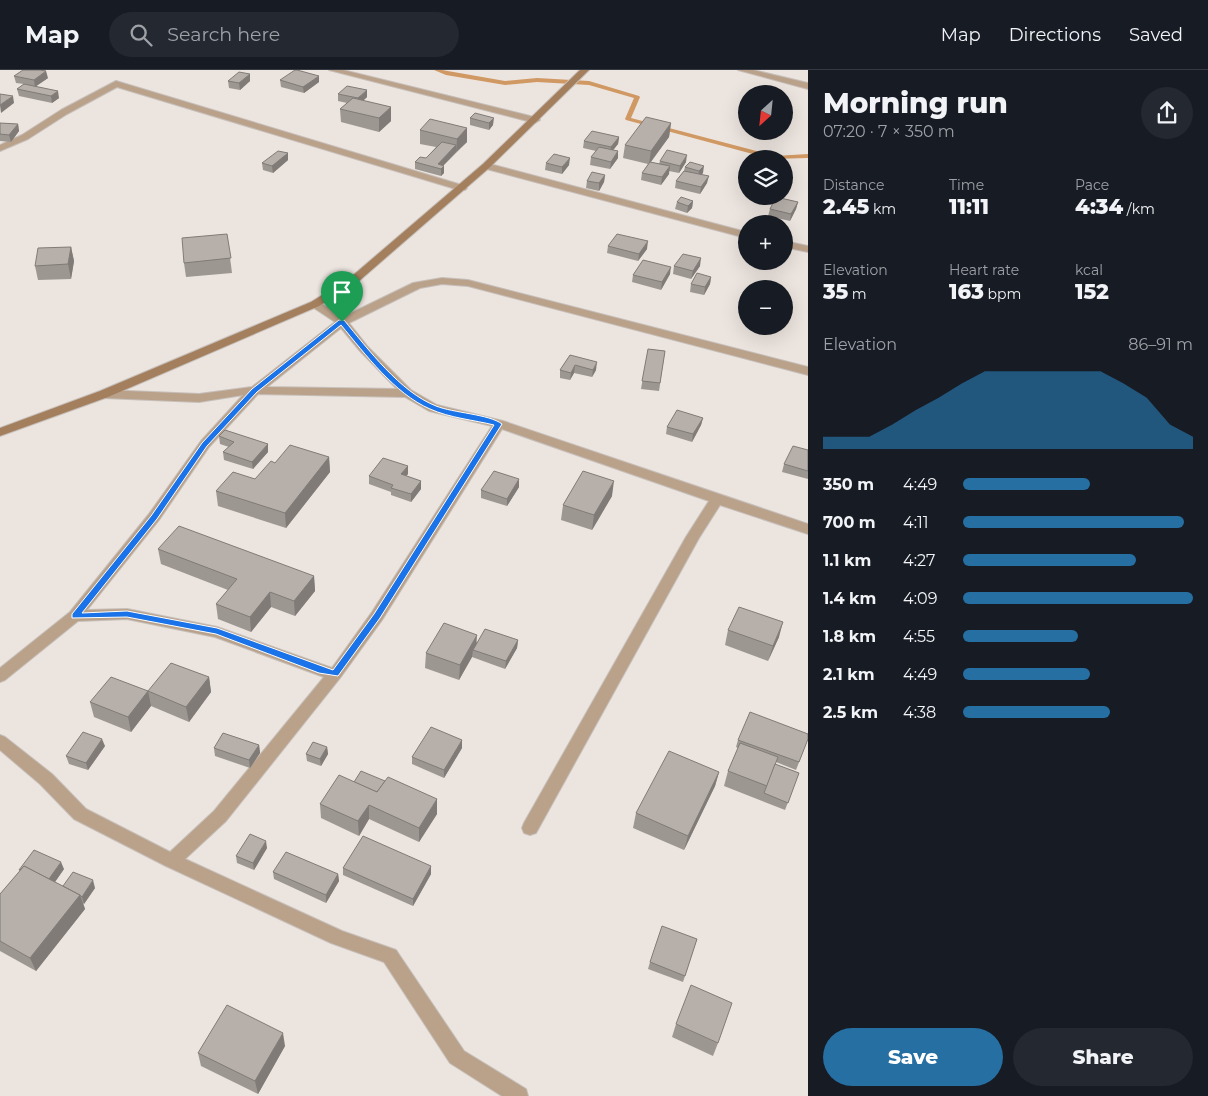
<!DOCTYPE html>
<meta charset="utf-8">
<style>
:root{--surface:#171b24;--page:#242831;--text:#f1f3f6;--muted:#9ea1a6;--line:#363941;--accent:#266fa3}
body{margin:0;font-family:Montserrat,sans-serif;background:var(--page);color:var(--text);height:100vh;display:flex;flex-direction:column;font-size:19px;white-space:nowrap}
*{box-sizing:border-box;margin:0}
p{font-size:16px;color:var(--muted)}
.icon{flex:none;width:28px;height:28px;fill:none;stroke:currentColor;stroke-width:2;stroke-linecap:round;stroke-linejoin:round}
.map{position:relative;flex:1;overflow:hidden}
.side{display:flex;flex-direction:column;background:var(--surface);width:400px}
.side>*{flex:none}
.needle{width:32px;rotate:207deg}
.tools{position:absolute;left:738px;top:15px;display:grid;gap:10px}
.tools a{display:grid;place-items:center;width:55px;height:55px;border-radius:50%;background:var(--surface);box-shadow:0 5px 20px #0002;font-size:25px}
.pin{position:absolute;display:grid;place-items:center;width:42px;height:42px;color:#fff;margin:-51px -21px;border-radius:50% 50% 50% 0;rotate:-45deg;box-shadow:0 0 5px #0007}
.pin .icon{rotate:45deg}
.round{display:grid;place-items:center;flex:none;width:52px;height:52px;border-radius:26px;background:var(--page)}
.summary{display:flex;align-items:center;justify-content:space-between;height:85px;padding:0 15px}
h1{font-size:28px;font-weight:800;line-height:38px}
.stats{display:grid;grid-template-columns:repeat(3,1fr);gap:8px;height:85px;padding:5px 15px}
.stats div{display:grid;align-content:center}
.stats b{font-size:21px;font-weight:800}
.stats small{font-size:14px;font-weight:400}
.stats p{font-size:14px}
.chart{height:140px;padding:10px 15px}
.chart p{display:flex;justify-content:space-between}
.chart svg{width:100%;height:90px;margin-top:5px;fill:var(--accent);opacity:.7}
.cta{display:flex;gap:10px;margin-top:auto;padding:10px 15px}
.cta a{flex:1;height:58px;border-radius:30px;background:var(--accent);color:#fff;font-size:20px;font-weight:800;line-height:58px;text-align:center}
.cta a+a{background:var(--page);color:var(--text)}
ul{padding:0 15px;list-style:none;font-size:16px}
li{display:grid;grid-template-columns:80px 60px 1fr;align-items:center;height:38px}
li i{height:12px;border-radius:6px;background:var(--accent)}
header{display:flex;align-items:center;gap:30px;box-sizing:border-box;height:70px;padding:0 25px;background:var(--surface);border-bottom:1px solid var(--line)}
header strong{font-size:24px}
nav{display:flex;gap:28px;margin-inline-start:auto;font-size:18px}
.search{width:350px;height:45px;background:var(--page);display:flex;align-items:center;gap:12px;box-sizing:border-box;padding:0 18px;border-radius:28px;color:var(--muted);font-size:19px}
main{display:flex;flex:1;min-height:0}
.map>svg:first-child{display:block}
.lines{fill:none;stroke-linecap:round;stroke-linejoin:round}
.stream{fill:#d09862;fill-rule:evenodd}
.minor-casing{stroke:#c6bfba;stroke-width:2}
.secondary-casing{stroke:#c6bfba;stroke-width:2}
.minor{fill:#baa18a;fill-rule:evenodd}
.secondary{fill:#a47f5d;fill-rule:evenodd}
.wall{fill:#9d9792}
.shaded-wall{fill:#807b77}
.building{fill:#b7b0aa;stroke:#807b77}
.route{fill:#1a73e8;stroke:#fff;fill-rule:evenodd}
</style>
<header>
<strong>Map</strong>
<div class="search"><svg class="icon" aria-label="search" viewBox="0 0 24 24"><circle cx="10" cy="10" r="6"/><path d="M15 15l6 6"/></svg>Search here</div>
<nav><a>Map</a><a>Directions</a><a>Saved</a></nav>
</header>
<main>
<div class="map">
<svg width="808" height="1026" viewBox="0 0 808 1026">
<rect width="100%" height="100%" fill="#ece4de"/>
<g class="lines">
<polygon class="stream" points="434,0 442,0 505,11 537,8 589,11 639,26 640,27 631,48 775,86 808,84 808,88 771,89 626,50 625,49 634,28 589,15 537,12 505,15 446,5"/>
<defs>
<g id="minor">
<polygon points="329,0 343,0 538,48 540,50 535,53"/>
<polygon points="738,0 753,0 808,13 808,19"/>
<polygon points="116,11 465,116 467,118 465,120 459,120 117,17 67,44 28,69 0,81 0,75 22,65 61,40"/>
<polygon points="486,93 746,162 746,168 483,98 481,96"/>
<polygon points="784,171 808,176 808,182 784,177"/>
<path d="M442,208L468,210L808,297V305L468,216L442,214L420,218L349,253L368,277L411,320L437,335L503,351L808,454V464L720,435L699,468L536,763L530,765L524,763L522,758L524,753L686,467L709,431L502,359L382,550L340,608L226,751L185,789L342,861L396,880L464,981L526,1019L528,1026H502L450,993L384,892L331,873L166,796L74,749L40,714L0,680V665L5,667L52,704L86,739L170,782L214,741L324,607L215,567L127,549L78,551L5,610L0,612V598L70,542L149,444L201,371L243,325L199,332L104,328L98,324L104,320L199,324L252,317L335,252L311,236L310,234L311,232H319L343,247L413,213ZM341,258L360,281L397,319L267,317ZM258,324L405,327L429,341L492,356L372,542L332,598L217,557L127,539L87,540L159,450L209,377Z"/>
</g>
<polygon id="secondary" points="580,0 589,0 489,98 359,211 319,236 108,327 0,366 0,358 100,321 311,232 351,207 483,94"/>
</defs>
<use href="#minor" class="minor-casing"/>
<use href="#secondary" class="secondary-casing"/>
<use href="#minor" class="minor"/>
<use href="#secondary" class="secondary"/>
</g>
<g class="wall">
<polygon points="250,4 250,11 240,20 229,18 228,11"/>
<polygon points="14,6 48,8 36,16 59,28 52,33 19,26 17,19 24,14 16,13"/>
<polygon points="280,10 319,12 304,23 281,17"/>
<polygon points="338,24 367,27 363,31 391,37 391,51 379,62 341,52 340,39 347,33 338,31"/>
<polygon points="475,43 493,55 489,60 470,55 470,48"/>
<polygon points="0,53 18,54 19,61 11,72 0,71"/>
<polygon points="671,53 669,67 651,92 659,94 660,91 686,92 679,103 669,101 669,104 661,115 641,110 642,103 648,94 623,88 625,75"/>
<polygon points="467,58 467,72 443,96 444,96 444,103 441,106 415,99 415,92 426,88 436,77 420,74 420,60"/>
<polygon points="619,67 618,74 613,80 618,81 618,88 610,99 590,95 591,87 596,81 583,78 584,71"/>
<polygon points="288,83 288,90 273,103 263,100 262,93"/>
<polygon points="690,92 703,103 701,105 707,113 700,124 675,118 676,111 684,101 685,97"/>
<polygon points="546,93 569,95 562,104 545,100"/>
<polygon points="605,105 604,112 599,121 586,118 587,111"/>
<polygon points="693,131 692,138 687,143 675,139 677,132"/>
<polygon points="798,132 796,139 790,151 768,146 770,139"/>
<polygon points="227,164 232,203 186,207 184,193"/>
<polygon points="608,176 647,179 638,191 607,183"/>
<polygon points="71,177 74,191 71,209 38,210 35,196"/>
<polygon points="674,196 700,196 691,209 673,204"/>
<polygon points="670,204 661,220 632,212 633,205"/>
<polygon points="711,207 710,214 704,225 690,222 691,214"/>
<polygon points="648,279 665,281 659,321 641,319"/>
<polygon points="570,285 596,300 592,307 574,303 570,310 560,308 560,300"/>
<polygon points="703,348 701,355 692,372 666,364 667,357"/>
<polygon points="219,366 268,374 268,382 253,399 224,390 223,382 229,377 220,374"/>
<polygon points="808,380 808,409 782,402 784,394"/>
<polygon points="329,387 330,402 286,458 218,436 216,421 255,409 275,393"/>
<polygon points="408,396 408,404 406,406 421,411 421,419 411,432 391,425 391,422 369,414 369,406"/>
<polygon points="519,417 507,436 481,428 481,420"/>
<polygon points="612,426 592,460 561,450 563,435"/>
<polygon points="158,479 314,506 315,521 295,546 271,537 251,562 218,549 216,534 228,520 161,494"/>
<polygon points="728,560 779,567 768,591 725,575"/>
<polygon points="518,570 517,578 505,599 472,587 459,610 425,598 426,583 477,572"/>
<polygon points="209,607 211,622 189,652 151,636 131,662 94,647 90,632 148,621"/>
<polygon points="808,669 796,700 776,692 775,694 799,703 785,740 724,716 728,701 738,678 736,677 738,670"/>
<polygon points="259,675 260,683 250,698 215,686 214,678"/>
<polygon points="105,676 88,700 69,694 66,686"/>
<polygon points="327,677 328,684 321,696 307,691 306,684"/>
<polygon points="462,678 444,708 412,694 412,687"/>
<polygon points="719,702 715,716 684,780 633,758 636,743"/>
<polygon points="354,712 437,744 419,772 369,749 359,766 321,748 320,734"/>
<polygon points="267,778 254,800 237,793 236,786"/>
<polygon points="343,798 431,804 413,836 343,805"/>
<polygon points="64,799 55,812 63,816 95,818 84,834 83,833 85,839 36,901 0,881 0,824 20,801 19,800"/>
<polygon points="273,802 338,804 339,811 326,833 274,809"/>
<polygon points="697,869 683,912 648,899 650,892"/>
<polygon points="676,954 718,973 713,986 672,967"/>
<polygon points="285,976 258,1024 201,996 198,983"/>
</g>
<g class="shaded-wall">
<polygon points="46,1 48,8 35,17 34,10"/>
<polygon points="250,4 250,11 240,20 239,13"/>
<polygon points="319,6 319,12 304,23 303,17"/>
<polygon points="367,20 367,27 358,35 358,28"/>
<polygon points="58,21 59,28 52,33 51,26"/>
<polygon points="13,26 14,33 1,43 0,35"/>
<polygon points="391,37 391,51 379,62 379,48"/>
<polygon points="494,48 493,55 489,60 489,53"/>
<polygon points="671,53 669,67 649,94 651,81"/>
<polygon points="18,54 19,61 11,72 9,65"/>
<polygon points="467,58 467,72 456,82 457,69"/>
<polygon points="619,67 618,74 610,84 611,77"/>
<polygon points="456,75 456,82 440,99 438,94"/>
<polygon points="618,81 618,88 610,99 611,92"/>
<polygon points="288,83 288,90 273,103 272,96"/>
<polygon points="687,85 686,92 679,103 680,96"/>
<polygon points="570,88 569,95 562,104 562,97"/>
<polygon points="444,96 444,103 441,106 441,99"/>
<polygon points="670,96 669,104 661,115 662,107"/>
<polygon points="704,96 703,103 698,108 699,101"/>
<polygon points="605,105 604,112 599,121 599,113"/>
<polygon points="709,106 707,113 700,124 701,117"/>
<polygon points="693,131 692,138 687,143 688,136"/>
<polygon points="798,132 796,139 790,151 791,144"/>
<polygon points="648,171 647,179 638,191 639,184"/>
<polygon points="71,177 74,191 71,209 68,194"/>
<polygon points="701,188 700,196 691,209 693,201"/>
<polygon points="671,197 670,204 661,220 662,212"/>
<polygon points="711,207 710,214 704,225 705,217"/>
<polygon points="597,292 596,300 592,307 593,300"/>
<polygon points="575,295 574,303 570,310 571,303"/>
<polygon points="703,348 701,355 692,372 693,364"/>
<polygon points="268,374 268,382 253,399 252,392"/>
<polygon points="329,387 330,402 286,458 285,443"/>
<polygon points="408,396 408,404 401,412 401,404"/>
<polygon points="519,409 519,417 507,436 507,429"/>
<polygon points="421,411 421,419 411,432 411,424"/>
<polygon points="614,411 612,426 592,460 594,445"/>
<polygon points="314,506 315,521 295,546 294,531"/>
<polygon points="270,522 271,537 251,562 250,547"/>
<polygon points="783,552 779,567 768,591 773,576"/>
<polygon points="477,565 476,580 473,580 472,587 459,610 460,595"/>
<polygon points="518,570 517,578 505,599 506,591"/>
<polygon points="209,607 211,622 189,652 186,637"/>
<polygon points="148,621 151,636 131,662 128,647"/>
<polygon points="102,669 105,676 88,700 86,693"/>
<polygon points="462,670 462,678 444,708 444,700"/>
<polygon points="259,675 260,683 250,698 249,690"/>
<polygon points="327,677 328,684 321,696 320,689"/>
<polygon points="719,702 715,716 684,780 688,766"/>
<polygon points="437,729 437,744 419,772 419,758"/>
<polygon points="369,735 369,749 359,766 358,751"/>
<polygon points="266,771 267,778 254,800 253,793"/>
<polygon points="61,792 64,799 50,819 47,812"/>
<polygon points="431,796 431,804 413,836 413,829"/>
<polygon points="338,804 339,811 326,833 326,825"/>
<polygon points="93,810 95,818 84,834 82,827"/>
<polygon points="80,825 85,839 36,901 30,888"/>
<polygon points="283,963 285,976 258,1024 255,1011"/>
</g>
<g class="building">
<polygon points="23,0 40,0 46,1 34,10 14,6"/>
<polygon points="295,0 297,0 319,6 303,17 280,10"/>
<polygon points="239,2 250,4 239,13 228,11"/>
<polygon points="24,14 58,21 51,26 17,19"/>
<polygon points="347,16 367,20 358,28 338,24"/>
<polygon points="0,24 13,26 0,35"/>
<polygon points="353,28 391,37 379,48 340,39"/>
<polygon points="475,43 494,48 489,53 470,48"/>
<polygon points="646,47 671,53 651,81 625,75"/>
<polygon points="430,49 467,58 457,69 420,60"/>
<polygon points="0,53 18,54 9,65 0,64"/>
<polygon points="592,61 619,67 611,77 584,71"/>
<polygon points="442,72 456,75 438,94 444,96 441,99 415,92 420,87 426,88"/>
<polygon points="599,77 618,81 611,92 591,87"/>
<polygon points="667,80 687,85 680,96 660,91"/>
<polygon points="278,81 288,83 272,96 262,93"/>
<polygon points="554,84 570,88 562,97 546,93"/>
<polygon points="650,92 670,96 662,107 642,103"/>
<polygon points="690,92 704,96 699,101 685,97"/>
<polygon points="684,101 709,106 701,117 676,111"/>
<polygon points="592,102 605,105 599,113 587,111"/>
<polygon points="681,127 693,131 688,136 677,132"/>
<polygon points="776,127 798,132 791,144 770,139"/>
<polygon points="227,164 231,188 184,193 182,168"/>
<polygon points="617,164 648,171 639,184 608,176"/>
<polygon points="71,177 68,194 35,196 38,178"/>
<polygon points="683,184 701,188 693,201 674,196"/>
<polygon points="643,190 671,197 662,212 633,205"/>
<polygon points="697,203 711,207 705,217 691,214"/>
<polygon points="648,279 665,281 660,313 642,311"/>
<polygon points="570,285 597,292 593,300 575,295 571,303 560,300"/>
<polygon points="677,340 703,348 693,364 667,357"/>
<polygon points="225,360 268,374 252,392 223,382 234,372 219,366"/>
<polygon points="290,375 329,387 285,443 216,421 233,402 255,409 271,391 275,393"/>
<polygon points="793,376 808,380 808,401 784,394"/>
<polygon points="383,388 408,396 401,404 421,411 411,424 391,418 393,415 369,406"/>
<polygon points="494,401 519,409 507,429 481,420"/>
<polygon points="583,401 614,411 594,445 563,435"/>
<polygon points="179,456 314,506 294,531 270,522 250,547 216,534 237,509 158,479"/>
<polygon points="739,537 783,552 773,576 728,560"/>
<polygon points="444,553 477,565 460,595 426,583"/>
<polygon points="485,559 518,570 506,591 473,580"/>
<polygon points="171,593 209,607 186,637 148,621 128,647 90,632 111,607 148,621"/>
<polygon points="750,642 808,664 808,669 799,692 738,670"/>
<polygon points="431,657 462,670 444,700 412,687"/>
<polygon points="83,662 102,669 86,693 66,686"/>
<polygon points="223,663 259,675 249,690 214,678"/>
<polygon points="313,672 327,677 320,689 306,684"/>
<polygon points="740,673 778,687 767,716 728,701"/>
<polygon points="669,681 719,702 688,766 636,743"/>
<polygon points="775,694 799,703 788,733 764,723"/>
<polygon points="361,701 385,711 377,722 354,712"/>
<polygon points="339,705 377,722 388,707 437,729 419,758 369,735 358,751 320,734"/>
<polygon points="250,764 266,771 253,793 236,786"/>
<polygon points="363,766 431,796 413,829 343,798"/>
<polygon points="34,780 61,792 49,809 24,796 20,800 19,800"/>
<polygon points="286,782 338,804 326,825 273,802"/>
<polygon points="24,796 80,825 30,888 0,871 0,824"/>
<polygon points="73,802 93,810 82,827 80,825 63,816"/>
<polygon points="662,856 697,869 685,906 650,892"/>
<polygon points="691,915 732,933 718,973 676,954"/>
<polygon points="227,935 283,963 255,1011 198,983"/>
</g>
<path class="route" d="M339,250H344C368,279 400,322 436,336C453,343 489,344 502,354L380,548L338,606L319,603L216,564L127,547L72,548V544L151,446L202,373L252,319ZM341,255C365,284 395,324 430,339C450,348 474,350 494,355L374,544L333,600L217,558L127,541L82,543L157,449L207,376L257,322Z"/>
</svg>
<div class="tools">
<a><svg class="needle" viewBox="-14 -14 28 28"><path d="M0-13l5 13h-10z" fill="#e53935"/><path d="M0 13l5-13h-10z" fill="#9ea1a6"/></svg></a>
<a><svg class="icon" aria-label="layers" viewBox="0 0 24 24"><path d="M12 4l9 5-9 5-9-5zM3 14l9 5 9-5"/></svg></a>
<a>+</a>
<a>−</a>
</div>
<div class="pin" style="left:342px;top:252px;background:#1e9e55"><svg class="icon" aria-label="arrive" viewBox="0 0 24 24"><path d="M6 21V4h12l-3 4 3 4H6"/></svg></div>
</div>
<section class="side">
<div class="summary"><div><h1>Morning run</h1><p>07:20 · 7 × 350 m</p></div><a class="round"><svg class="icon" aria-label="share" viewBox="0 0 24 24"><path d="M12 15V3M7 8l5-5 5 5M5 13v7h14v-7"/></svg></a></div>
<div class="stats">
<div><p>Distance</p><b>2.45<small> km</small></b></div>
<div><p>Time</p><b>11:11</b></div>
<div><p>Pace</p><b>4:34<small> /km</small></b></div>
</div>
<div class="stats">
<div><p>Elevation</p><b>35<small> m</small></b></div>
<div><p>Heart rate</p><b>163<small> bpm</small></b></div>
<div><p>kcal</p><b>152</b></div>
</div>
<div class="chart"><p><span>Elevation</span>86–91 m</p>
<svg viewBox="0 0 160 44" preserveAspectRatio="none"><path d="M0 44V38L10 38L20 38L30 32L40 25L50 19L60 12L70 6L80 6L90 6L100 6L110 6L120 6L130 12L140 19L150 32L160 38V44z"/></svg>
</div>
<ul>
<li><b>350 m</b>4:49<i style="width:55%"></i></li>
<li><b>700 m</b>4:11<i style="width:96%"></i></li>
<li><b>1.1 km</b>4:27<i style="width:75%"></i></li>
<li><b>1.4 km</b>4:09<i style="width:100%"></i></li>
<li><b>1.8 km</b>4:55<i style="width:50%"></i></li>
<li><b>2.1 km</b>4:49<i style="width:55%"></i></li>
<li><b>2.5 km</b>4:38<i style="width:64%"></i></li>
</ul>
<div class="cta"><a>Save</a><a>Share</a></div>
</section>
</main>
